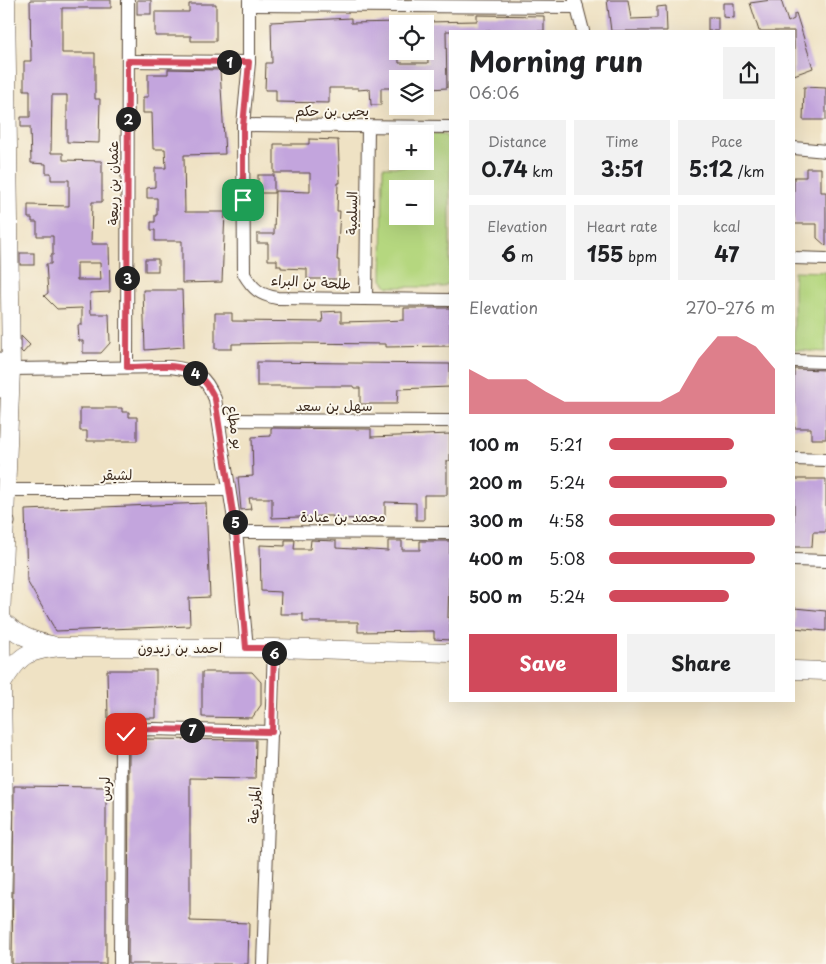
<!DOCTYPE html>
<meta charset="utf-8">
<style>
:root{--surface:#fff;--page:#f2f2f2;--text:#202124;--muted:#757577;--accent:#d1495b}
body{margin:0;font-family:"Playpen Sans","Playpen Sans Arabic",sans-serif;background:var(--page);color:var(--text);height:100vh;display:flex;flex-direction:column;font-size:19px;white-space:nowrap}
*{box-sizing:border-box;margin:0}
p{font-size:16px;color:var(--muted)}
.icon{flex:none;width:28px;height:28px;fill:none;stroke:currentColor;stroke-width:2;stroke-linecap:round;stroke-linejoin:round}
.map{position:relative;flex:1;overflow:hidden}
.side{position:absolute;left:449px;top:30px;width:346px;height:672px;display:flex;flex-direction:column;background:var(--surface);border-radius:0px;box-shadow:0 5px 20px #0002}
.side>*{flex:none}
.fabs{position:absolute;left:389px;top:15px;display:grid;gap:10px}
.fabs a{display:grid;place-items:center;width:45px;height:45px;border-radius:0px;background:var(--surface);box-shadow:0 5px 20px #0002;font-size:25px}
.pin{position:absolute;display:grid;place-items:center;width:42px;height:42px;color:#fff;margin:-21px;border-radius:10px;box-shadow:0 2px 8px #0006}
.km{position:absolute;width:25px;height:25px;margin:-12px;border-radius:50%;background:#222;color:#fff;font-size:14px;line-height:25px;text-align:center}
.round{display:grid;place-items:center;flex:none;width:52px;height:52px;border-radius:0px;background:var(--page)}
.head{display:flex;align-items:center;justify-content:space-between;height:85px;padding:0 20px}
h1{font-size:28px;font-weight:700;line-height:38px}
.stats{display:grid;grid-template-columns:repeat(3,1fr);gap:8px;height:85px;padding:5px 20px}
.stats div{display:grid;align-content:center;border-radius:0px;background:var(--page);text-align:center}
.stats b{font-size:21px;font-weight:700}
.stats small{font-size:14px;font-weight:400}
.stats p{font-size:14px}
.chart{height:140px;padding:10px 20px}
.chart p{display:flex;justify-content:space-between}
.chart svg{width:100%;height:90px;margin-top:5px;fill:var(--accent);opacity:.7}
.action{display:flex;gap:10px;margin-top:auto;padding:10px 20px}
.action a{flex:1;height:58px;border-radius:0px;background:var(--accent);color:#fff;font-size:20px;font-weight:700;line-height:58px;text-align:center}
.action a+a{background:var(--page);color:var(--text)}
ul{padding:0 20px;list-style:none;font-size:16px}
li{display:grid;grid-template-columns:80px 60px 1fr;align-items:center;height:38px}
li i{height:12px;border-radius:6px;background:var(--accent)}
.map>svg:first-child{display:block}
.green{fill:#b5d77f;stroke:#78804e;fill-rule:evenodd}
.building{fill:#c3a5dd;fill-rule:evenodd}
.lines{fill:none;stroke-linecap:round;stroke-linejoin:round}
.street-casing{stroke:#564637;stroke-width:14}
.secondary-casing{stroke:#564637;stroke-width:19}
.primary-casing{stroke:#564637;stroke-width:21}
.street{stroke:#fff;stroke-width:12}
.secondary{stroke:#fff;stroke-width:18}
.primary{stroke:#fff;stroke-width:19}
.route-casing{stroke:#fff;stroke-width:10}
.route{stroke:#d1495b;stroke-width:6}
.labels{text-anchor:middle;stroke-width:4;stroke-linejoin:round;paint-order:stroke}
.street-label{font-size:14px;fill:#3b2a1e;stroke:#fbf7ec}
</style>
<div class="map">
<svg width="826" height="964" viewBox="0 0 826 964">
<rect width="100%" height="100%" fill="#fbf7ec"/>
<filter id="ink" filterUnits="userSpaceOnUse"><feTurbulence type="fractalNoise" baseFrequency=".02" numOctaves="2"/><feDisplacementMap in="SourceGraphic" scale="10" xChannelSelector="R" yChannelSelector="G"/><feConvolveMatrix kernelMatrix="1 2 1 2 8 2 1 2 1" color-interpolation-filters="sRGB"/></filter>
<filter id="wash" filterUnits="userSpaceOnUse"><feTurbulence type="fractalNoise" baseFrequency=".0096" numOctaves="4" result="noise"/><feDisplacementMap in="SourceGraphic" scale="20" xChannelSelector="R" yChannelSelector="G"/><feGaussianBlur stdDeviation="1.12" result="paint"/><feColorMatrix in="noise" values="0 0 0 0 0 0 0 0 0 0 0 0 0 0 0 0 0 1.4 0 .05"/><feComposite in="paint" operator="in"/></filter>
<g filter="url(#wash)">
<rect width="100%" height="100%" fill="#efe2c4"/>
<g class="green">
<path d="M425,134L445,135L450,141V282L443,287H388L382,280L383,167H405V161H425ZM398,189H425V216H398Z"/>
<polygon points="794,271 826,272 826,352 794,350"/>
</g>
<g id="blocks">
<g class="building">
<path d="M30,0H111V8H62V53H95V99H100L99,143L67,142V95H52L51,153H63V160L102,161V202H92L91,244H109L110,292L90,293L91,314H109L110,343L101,353H83V341H79L78,325H82V308L57,309L44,296L48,293L46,264H51V255H53V236H37V222H32V218H28V205L69,206V180H51V173H46V164L31,163L30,127H21V117H30V90H24V61H31ZM77,263H100L101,280H77Z"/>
<rect x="137" y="0" width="14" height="14"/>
<polygon points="607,0 628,0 631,19 657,18 657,7 666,6 667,31 611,31"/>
<polygon points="771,0 781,0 788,22 794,19 794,14 796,13 813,68 794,75 794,31 759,31 750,3"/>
<polygon points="723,3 734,3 734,18 723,17"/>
<polygon points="189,4 216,4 216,41 191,41 191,36 155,36 155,12 189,12"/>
<polygon points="477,15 544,16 544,31 446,31 447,88 430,89 430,79 398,79 398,88 381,88 381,105 371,105 370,89 358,90 358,88 329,88 329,103 276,102 276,90 265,90 266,63 272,63 271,22 351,18 351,23 398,22 399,63 428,63 427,22 477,21"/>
<rect x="708" y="17" width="10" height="14"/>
<polygon points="168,69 220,70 225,154 184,155 185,212 225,212 222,282 182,283 182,241 155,241 155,230 151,230 151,222 155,222 155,215 157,215 157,198 147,198 147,188 155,187 155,168 166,168 165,149 153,149 152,113 143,113 143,97 148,97 148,74 168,74"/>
<polygon points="804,87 826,88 826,120 803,120"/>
<polygon points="309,139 338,140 340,183 338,183 337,211 340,211 337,260 339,260 339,279 307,279 307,269 281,268 281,266 277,266 277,260 268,260 268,243 257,243 257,234 274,234 275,191 310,192 310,173 274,173 274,144 309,144"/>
<polygon points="806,168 821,168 821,192 826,192 826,246 817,238 817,224 794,224 794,177 806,177"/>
<rect x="258" y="175" width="16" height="18"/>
<rect x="20" y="253" width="14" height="12"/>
<rect x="145" y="259" width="13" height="12"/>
<polygon points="143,290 182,290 184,347 145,350"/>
<polygon points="404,308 450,308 450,346 386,347 386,344 293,343 232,344 232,349 215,349 215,313 232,313 232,321 323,322 322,312 341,311 341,322 380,321 404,320"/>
<polygon points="21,336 30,345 23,353 21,351"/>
<polygon points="257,362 450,364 450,387 398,389 397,404 360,404 360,388 355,388 354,386 257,386"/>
<polygon points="794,369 826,370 826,439 811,439 811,428 794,428"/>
<polygon points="80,408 122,408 122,412 129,412 129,417 137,417 137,441 87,441 87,431 80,431"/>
<polygon points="271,428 371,429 371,437 450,434 450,461 447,461 447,495 424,495 424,520 416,520 416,503 385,502 385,518 333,519 333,516 326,516 272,518 272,498 249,498 251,509 241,510 238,477 253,476 252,437 271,436"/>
<polygon points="794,479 826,479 826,532 813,532 812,547 794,547"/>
<polygon points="206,503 210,597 189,598 190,626 56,631 27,581 25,510"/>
<polygon points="285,540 295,540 294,549 310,549 311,540 336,541 336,548 388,551 388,541 402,541 402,550 420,550 420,541 450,541 448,618 450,618 450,640 434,639 434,631 358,632 358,622 303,622 303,614 280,614 281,592 261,591 260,545 285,546"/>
<polygon points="794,608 826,611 826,631 794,628"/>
<polygon points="107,670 156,670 156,718 108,718"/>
<polygon points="202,672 252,672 261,682 261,705 252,718 202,717"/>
<polygon points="142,739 256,740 255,779 190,778 190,921 249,923 248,964 128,964 129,751 137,740"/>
<polygon points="14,786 106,787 106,964 12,964"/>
</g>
</g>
</g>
<g filter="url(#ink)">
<use href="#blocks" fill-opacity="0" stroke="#564637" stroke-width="1"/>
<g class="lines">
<defs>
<g id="street">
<path d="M249,0V62L243,125L244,274C253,289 260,295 277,298L450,300"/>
<polyline points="575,0 583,31"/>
<polyline points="249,5 577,7"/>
<polyline points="128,61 249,62"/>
<polyline points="243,125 450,127"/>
<polyline points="794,148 826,151"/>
<polyline points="794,258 826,259"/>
<polyline points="366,299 368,126"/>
<polyline points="794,361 826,362"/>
<polyline points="127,367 128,0"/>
<path d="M11,369L170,367C196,370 205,375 215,399L236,532L247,648"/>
<polyline points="219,420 450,421"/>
<polyline points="794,459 826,460"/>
<polyline points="6,490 229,490"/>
<polyline points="236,532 450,533"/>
<polyline points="794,560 826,561"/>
<polyline points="120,964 121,740 134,730 153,729 272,732"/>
<polyline points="263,964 274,648"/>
</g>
<g id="secondary">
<path d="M1,619C16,635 32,641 52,645"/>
<polyline points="794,670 826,671"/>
<path d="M2,684C20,654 26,651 60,647L274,648L450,653"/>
<polyline points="1,964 4,817 1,619 11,369 6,0"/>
</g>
<g id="primary">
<polyline points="0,362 0,388"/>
<polyline points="0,509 5,522"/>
</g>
</defs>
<use href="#street" class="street-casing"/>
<use href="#secondary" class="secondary-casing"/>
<use href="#primary" class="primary-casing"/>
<use href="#street" class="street"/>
<use href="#secondary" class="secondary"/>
<use href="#primary" class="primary"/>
</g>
</g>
<g class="lines" filter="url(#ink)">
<defs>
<path id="route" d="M126,734L134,730L153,729L272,732L274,648H246L236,532L215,399C197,357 166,367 127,367L128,61L249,62L243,126V200"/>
</defs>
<use href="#route" class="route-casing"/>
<use href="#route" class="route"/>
</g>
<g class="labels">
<g class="street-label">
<text x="332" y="116">يحيى بن حكم</text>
<text transform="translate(113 183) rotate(-90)" y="5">عثمان بن ربيعة</text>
<text transform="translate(352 213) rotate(-89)" y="5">السلمية</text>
<text transform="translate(311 282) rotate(3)" y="5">طلحة بن البراء</text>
<text x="334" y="411">سهل بن سعد</text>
<text transform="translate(235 427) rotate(81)" y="5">بو مطاع</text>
<text x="117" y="480">لشيقر</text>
<text x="343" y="522">محمد بن عبادة</text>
<text x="180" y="653">احمد بن زيدون</text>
<text transform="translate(105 789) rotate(-90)" y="5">لرس</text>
<text transform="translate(254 805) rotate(-88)" y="5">المزرعة</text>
</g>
</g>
</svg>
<div class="fabs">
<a><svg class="icon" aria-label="locate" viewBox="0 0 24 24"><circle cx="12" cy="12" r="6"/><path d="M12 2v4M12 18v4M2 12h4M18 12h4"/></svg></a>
<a><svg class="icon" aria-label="layers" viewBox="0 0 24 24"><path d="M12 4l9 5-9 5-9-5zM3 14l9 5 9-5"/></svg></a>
<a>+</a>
<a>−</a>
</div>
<div class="pin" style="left:243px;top:200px;background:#1e9e55"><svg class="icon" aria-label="arrive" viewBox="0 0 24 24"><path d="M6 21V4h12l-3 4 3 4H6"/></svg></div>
<div class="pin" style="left:126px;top:734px;background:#d93025"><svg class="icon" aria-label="check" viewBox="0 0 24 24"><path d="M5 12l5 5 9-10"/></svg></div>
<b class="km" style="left:229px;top:62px">1</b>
<b class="km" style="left:128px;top:119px">2</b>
<b class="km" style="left:127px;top:278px">3</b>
<b class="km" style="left:195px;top:373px">4</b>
<b class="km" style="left:235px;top:522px">5</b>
<b class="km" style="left:274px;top:653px">6</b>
<b class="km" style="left:192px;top:730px">7</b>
<section class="side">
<div class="head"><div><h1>Morning run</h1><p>06:06</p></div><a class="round"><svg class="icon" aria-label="share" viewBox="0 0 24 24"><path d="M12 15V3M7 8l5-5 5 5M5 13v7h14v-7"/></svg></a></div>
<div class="stats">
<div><p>Distance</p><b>0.74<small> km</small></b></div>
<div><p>Time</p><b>3:51</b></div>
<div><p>Pace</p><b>5:12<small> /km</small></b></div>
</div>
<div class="stats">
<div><p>Elevation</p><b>6<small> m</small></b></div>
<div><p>Heart rate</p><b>155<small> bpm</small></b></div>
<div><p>kcal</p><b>47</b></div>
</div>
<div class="chart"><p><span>Elevation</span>270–276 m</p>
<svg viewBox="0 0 160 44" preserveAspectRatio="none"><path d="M0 44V22L10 27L20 27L30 27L40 33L50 38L60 38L70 38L80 38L90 38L100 38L110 33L120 17L130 6L140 6L150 11L160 22V44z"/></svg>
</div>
<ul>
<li><b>100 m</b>5:21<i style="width:75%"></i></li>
<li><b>200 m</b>5:24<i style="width:71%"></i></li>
<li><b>300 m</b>4:58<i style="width:100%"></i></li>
<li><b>400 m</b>5:08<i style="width:88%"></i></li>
<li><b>500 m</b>5:24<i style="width:72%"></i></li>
</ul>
<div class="action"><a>Save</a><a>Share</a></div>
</section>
</div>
